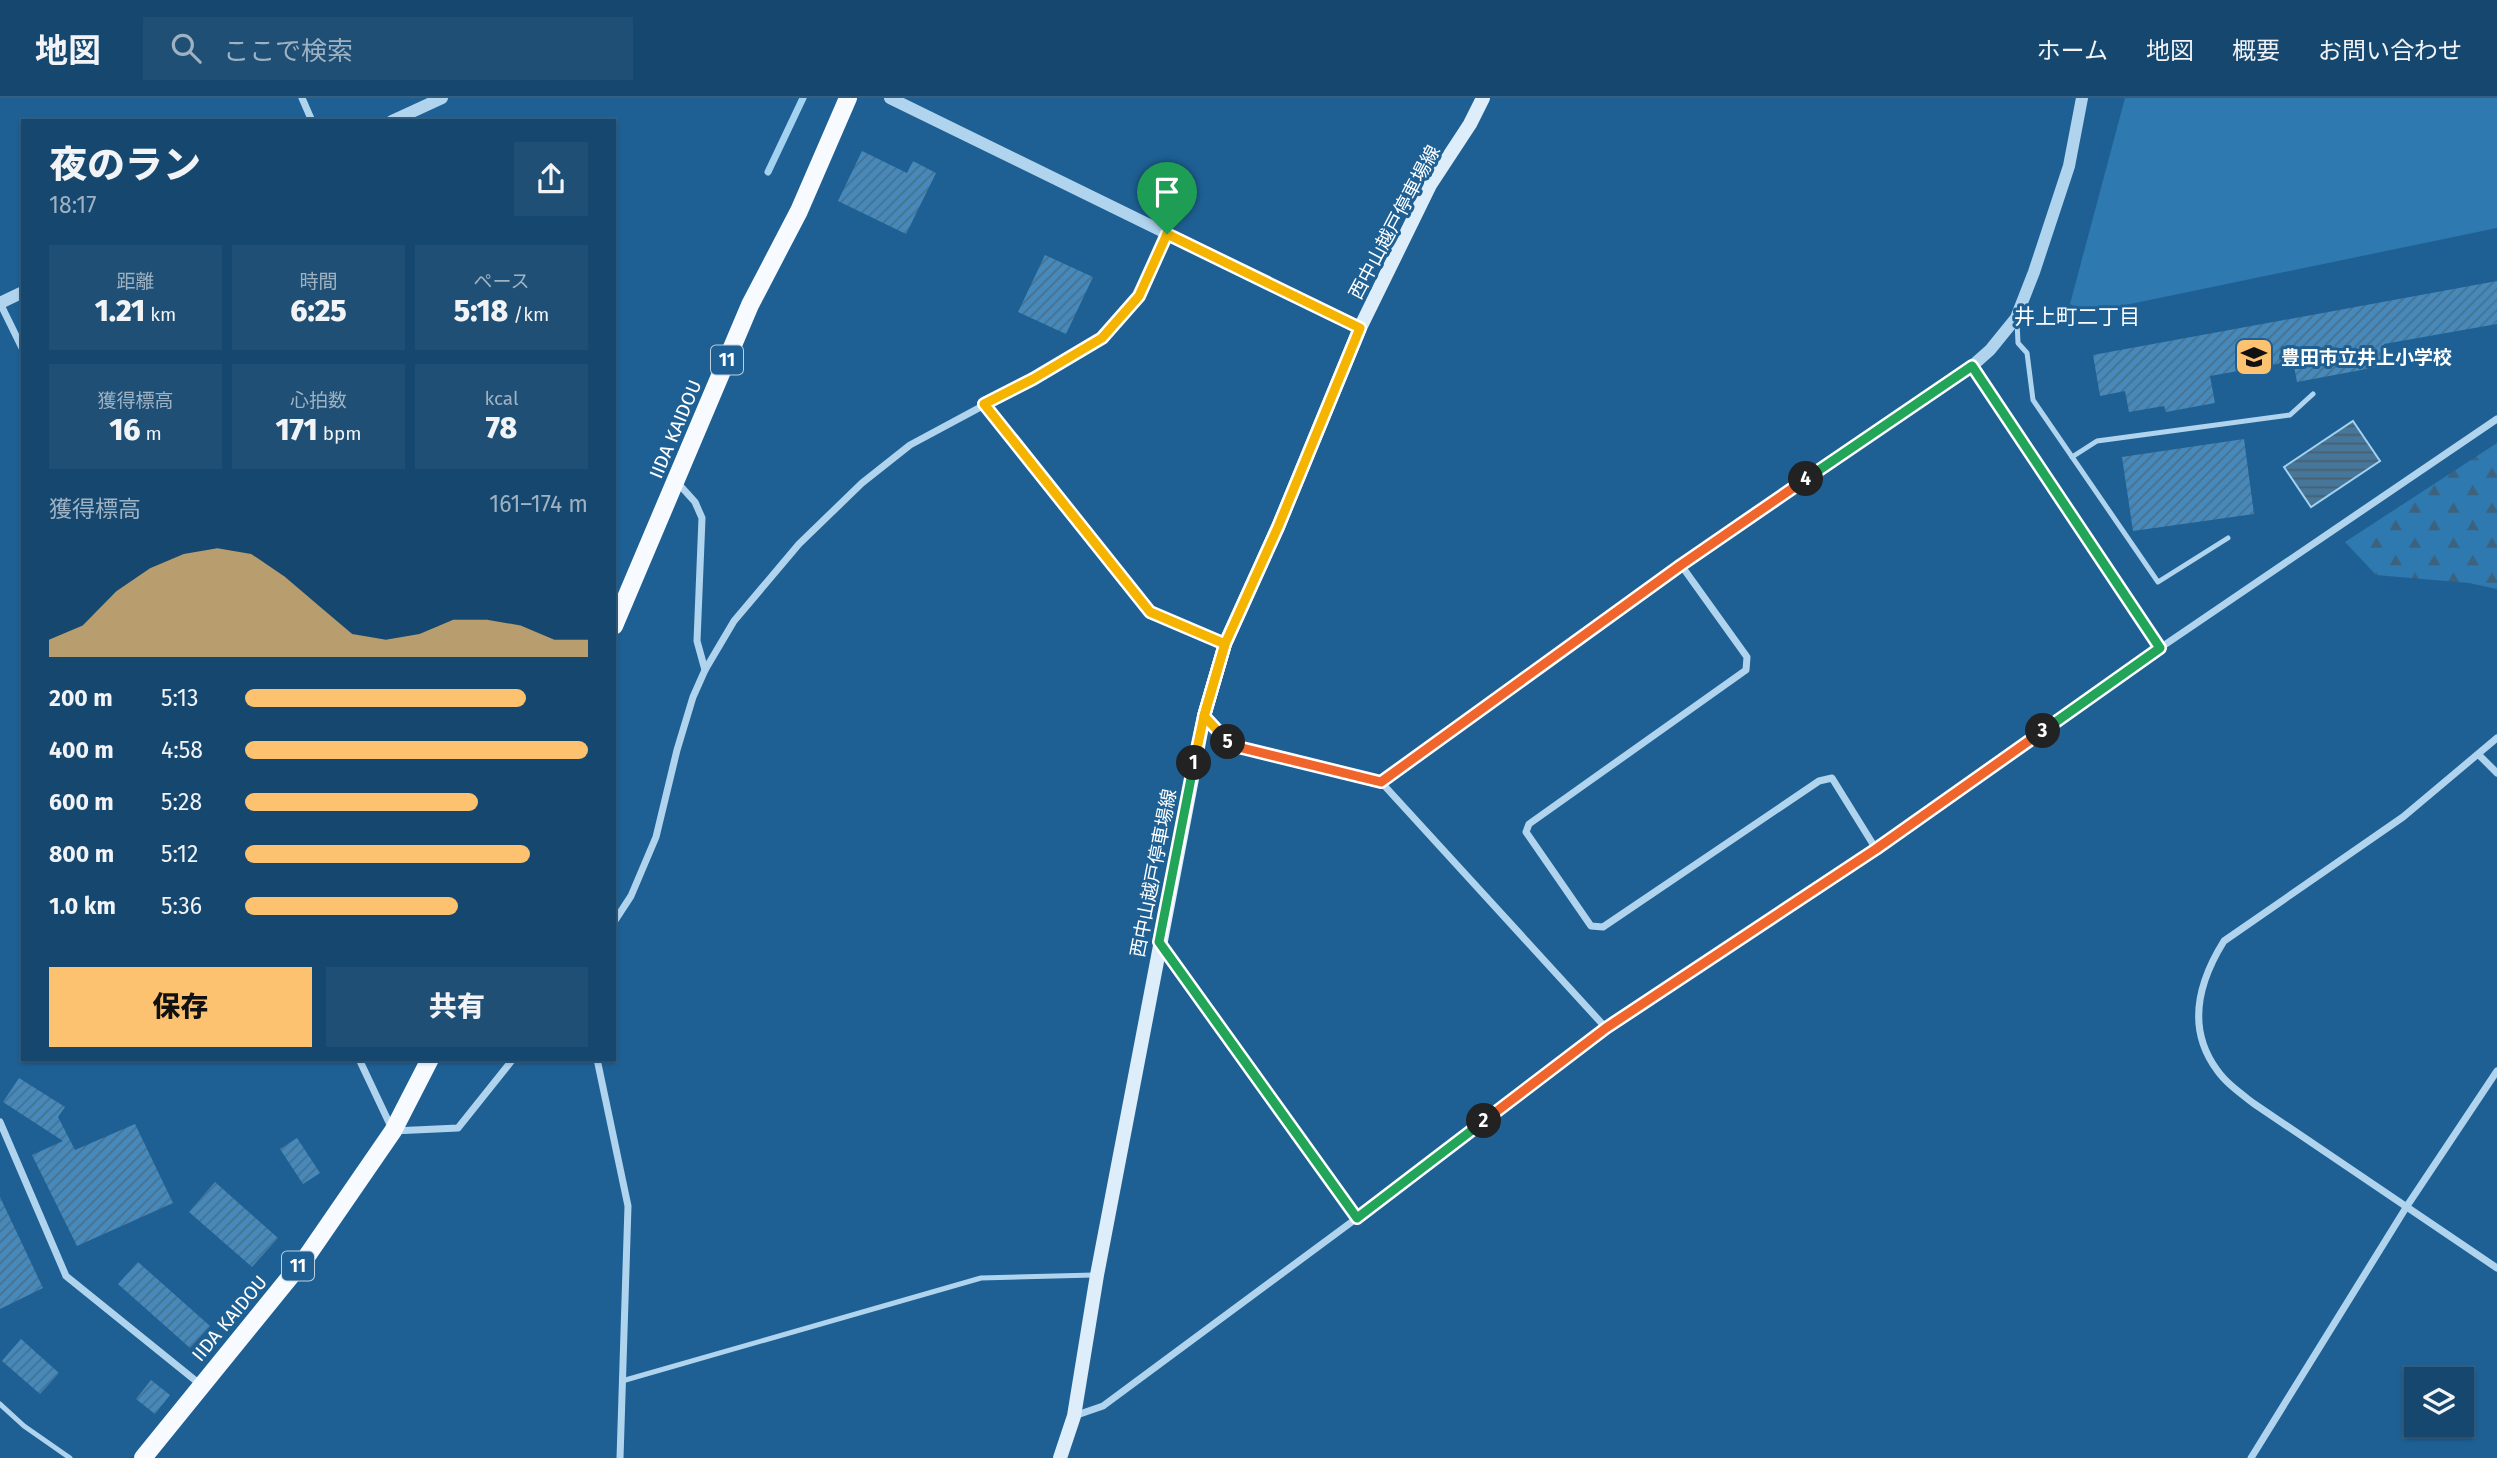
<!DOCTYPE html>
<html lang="ja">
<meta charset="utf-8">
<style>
:root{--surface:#16486f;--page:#1f4f74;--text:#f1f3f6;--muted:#9eb2c3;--line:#356082;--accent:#fdc26f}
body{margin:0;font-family:"Fira Sans","Noto Sans JP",sans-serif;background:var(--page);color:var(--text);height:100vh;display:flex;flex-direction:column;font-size:26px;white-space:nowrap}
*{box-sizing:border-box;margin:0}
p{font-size:23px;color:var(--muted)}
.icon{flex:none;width:38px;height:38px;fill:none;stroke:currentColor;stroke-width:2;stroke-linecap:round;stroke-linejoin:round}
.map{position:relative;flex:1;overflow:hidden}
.details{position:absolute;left:21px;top:21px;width:595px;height:942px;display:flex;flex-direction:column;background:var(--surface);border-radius:0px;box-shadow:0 2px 5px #0004,0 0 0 2px var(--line)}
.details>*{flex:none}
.fabs{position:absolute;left:2404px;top:1269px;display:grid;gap:14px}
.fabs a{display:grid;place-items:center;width:70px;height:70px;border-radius:0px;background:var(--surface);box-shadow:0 2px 5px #0004,0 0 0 2px var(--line);font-size:35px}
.pin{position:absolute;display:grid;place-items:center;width:60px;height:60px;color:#fff;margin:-72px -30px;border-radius:50% 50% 50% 0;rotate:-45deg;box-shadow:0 0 7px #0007}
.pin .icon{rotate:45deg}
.km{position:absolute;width:35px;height:35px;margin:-18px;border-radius:50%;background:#222;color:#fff;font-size:19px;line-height:35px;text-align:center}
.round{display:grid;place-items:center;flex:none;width:74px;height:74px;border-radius:0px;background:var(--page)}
.overview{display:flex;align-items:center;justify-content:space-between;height:119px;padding:0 28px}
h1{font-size:38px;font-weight:800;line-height:52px}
.figures{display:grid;grid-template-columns:repeat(3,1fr);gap:10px;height:119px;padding:7px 28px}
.figures div{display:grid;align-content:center;border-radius:0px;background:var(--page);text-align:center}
.figures b{font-size:30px;font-weight:800}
.figures small{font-size:19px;font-weight:400}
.figures p{font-size:19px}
.chart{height:196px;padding:14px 28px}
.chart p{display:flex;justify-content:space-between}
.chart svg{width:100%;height:126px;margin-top:7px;fill:var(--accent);opacity:.7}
.button{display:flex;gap:14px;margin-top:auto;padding:14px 28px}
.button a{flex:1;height:80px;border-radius:0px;background:var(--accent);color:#111;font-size:28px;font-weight:800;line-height:80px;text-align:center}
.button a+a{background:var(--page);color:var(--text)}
ul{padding:0 28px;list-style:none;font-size:23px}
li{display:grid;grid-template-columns:112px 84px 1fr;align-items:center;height:52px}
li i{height:18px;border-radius:9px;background:var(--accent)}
header{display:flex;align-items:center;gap:42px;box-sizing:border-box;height:98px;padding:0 35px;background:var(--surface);border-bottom:2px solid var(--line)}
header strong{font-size:33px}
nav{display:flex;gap:38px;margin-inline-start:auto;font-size:24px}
.search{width:490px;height:63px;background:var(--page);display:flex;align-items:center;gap:18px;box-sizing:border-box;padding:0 24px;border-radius:0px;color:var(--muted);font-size:26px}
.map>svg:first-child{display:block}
.green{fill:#2e79af}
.forest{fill:url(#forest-firs)}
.water{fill:url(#water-rules);stroke:#a3d1f0;stroke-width:2}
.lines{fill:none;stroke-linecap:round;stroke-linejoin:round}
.stream{stroke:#a3d1f0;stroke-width:7}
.building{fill:url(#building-hatch)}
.service{stroke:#b0d4ee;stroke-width:5}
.minor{stroke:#b0d4ee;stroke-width:7}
.tertiary{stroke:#b0d4ee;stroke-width:12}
.secondary{stroke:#ddedfa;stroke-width:14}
.primary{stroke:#f7fbff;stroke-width:18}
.split-1-casing{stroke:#fff;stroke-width:14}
.split-2-casing{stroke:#fff;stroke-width:14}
.split-3-casing{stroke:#fff;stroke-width:14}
.split-4-casing{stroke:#fff;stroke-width:14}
.split-5-casing{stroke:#fff;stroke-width:14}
.split-6-casing{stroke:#fff;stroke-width:14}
.split-1{stroke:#f5b400;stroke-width:9}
.split-2{stroke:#22a559;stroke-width:9}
.split-3{stroke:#f0652b;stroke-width:9}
.split-4{stroke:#22a559;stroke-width:9}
.split-5{stroke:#f0652b;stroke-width:9}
.split-6{stroke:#f5b400;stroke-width:9}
.labels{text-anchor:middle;stroke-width:6;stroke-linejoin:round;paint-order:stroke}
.shield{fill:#1e6094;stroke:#bccfdf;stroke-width:2}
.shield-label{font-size:18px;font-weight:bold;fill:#fff}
.street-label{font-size:19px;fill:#fff;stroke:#1e6094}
.poi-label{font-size:19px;font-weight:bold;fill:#fff;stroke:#1e6094;text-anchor:start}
.neighbourhood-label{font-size:21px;fill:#fff;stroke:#1e6094}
</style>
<header>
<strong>地図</strong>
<div class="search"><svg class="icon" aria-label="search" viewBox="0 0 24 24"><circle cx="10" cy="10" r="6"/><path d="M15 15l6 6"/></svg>ここで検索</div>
<nav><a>ホーム</a><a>地図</a><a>概要</a><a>お問い合わせ</a></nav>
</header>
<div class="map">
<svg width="2497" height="1360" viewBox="0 0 2497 1360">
<defs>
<pattern id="forest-firs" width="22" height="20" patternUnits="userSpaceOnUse" patternTransform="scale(1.75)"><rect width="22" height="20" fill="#2e79af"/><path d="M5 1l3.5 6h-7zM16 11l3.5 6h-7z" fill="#3d627e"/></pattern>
<pattern id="water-rules" width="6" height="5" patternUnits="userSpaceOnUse" patternTransform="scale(1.75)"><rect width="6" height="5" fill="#467699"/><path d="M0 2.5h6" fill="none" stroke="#495f6f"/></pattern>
<pattern id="building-hatch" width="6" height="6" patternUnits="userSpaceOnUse" patternTransform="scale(1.75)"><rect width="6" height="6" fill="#4689ba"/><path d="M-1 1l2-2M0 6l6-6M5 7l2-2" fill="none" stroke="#48718e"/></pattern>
</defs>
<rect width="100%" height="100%" fill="#1e6094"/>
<polygon class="green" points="2125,0 2497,0 2497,130 2087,215 2070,206"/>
<polygon class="forest" points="2497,345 2497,491 2469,485 2376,477 2345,444"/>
<polygon class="water" points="2353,323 2380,363 2311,409 2284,369"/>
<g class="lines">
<polyline class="stream" points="768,74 803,0"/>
</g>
<g class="building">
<polygon points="862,53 907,75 913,63 936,75 906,136 838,103"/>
<polygon points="1045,157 1093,179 1066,236 1018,214"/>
<polygon points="2497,183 2497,226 2384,246 2388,267 2297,284 2293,263 2210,278 2215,305 2166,314 2164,308 2129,314 2125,293 2100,298 2093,257"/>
<polygon points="2244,341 2254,416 2133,433 2122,359"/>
<polygon points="19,980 65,1009 58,1019 75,1052 135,1026 173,1105 77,1148 32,1057 63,1043 3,1004"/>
<polygon points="297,1040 320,1075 303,1086 280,1051"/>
<polygon points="215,1084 278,1140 252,1169 189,1114"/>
<polygon points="0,1099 43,1190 0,1211"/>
<polygon points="138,1164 210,1228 190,1250 118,1186"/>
<polygon points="21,1241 59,1275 40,1296 2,1263"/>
<polygon points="151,1282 170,1297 155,1316 136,1301"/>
</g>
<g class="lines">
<g class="service">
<polyline points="2017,223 2018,245 2027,255 2033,302 2158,484 2228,440"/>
<polyline points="2072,359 2097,343 2290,317 2313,296"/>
<polyline points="1163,849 1357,1120"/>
<polyline points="622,1283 981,1180 1094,1177"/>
<polyline points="0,1306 24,1328 70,1360"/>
</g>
<g class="minor">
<polyline points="302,0 312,23"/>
<polyline points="0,205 23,252"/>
<polyline points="984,306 1150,514 1225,546"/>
<polyline points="676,383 695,404 702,420 697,543 705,572"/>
<polyline points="1681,467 1747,559 1746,572 1529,726 1526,734 1591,828 1603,829 1819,683 1832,680 1876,751"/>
<polyline points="1204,618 1230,647 1381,684 1606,930"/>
<path d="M2497,640L2403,719L2224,843C2199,883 2186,930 2217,972C2226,985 2240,995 2253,1005L2497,1170"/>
<polyline points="2479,657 2497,675"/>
<polyline points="1381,684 1681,467 1972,268 2160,550"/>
<polyline points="614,824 631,798 656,739 677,652 693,599 705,572 734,523 799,446 862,385 910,347 1033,281 1102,240 1138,198 1167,136"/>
<polyline points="359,961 393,1033 458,1030 513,961"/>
<polyline points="597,961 628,1108 620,1360"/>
<polyline points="0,1024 66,1178 201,1287"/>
<polyline points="1074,1318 1103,1308 1357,1120 1606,930 1876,751 2160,550 2497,321"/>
<polyline points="2251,1360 2407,1108 2497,973"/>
</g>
<g class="tertiary">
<polyline points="890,0 1360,230"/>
<polyline points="392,23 442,0"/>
<polyline points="0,205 23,194"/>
<polyline points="1972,268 1990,252 2016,220 2034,174 2069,68 2082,0"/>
</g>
<polyline class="secondary" points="1060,1360 1074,1318 1097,1177 1204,618 1225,546 1278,429 1360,230 1430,87 1470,26 1483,0"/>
<g class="primary">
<polyline points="614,528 750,207 799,113 848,0"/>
<polyline points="143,1360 307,1158 393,1033 430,961"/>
</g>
</g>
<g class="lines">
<defs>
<polyline id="split-1" points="1167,136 1360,230 1278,429 1225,546 1204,618 1194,665"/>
<polyline id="split-2" points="1194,665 1159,844 1357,1120 1484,1023"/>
<polyline id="split-3" points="1484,1023 1606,930 1876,751 2043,633"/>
<polyline id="split-4" points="1806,381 1972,268 2160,550 2043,633"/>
<polyline id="split-5" points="1228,644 1230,647 1381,684 1681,467 1806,381"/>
<polyline id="split-6" points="1167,136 1139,198 1102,240 1033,281 984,306 1150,514 1225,546 1204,618 1228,644"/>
</defs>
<use href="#split-1" class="split-1-casing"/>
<use href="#split-2" class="split-2-casing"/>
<use href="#split-3" class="split-3-casing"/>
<use href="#split-4" class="split-4-casing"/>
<use href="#split-5" class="split-5-casing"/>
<use href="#split-6" class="split-6-casing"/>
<use href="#split-1" class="split-1"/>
<use href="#split-2" class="split-2"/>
<use href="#split-3" class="split-3"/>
<use href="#split-4" class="split-4"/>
<use href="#split-5" class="split-5"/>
<use href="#split-6" class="split-6"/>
</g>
<defs>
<symbol id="school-square" viewBox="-11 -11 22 22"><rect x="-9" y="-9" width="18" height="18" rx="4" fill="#fdc26f" stroke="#1e6094"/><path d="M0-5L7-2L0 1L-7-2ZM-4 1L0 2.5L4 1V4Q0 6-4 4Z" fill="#111"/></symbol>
</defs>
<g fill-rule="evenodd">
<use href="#school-square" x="2232" y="237" width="44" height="44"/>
</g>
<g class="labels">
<g class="shield">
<rect x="711" y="247.5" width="32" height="29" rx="5"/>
<rect x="282" y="1153.5" width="32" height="29" rx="5"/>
</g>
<g class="shield-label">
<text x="727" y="268">11</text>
<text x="298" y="1174">11</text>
</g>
<g class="street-label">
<text transform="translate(1394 124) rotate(-62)" y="7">西中山越戸停車場線</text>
<text transform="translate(675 331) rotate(-67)" y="7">IIDA KAIDOU</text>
<text transform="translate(1153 775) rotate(-79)" y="7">西中山越戸停車場線</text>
<text transform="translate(229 1220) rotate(-50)" y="7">IIDA KAIDOU</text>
</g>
<g class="poi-label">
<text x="2281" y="266">豊田市立井上小学校</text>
</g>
<g class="neighbourhood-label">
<text x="2077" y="226">井上町二丁目</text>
</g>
</g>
</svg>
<div class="fabs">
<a><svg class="icon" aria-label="layers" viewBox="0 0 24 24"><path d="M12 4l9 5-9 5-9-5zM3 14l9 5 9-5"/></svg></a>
</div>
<div class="pin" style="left:1167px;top:136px;background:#1e9e55"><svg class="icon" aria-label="arrive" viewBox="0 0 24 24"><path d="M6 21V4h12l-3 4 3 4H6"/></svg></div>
<b class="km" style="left:1194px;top:665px">1</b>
<b class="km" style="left:1484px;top:1023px">2</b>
<b class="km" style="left:2043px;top:633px">3</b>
<b class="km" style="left:1806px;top:381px">4</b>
<b class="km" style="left:1228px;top:644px">5</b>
<section class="details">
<div class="overview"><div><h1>夜のラン</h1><p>18:17</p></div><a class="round"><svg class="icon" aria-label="share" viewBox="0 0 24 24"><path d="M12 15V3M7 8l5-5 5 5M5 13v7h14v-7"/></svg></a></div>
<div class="figures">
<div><p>距離</p><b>1.21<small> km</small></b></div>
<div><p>時間</p><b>6:25</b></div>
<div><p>ペース</p><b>5:18<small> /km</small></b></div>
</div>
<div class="figures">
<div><p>獲得標高</p><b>16<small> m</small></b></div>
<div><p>心拍数</p><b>171<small> bpm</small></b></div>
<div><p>kcal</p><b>78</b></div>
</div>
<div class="chart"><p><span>獲得標高</span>161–174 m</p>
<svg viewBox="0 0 160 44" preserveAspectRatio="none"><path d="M0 44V38L10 33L20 21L30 13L40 8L50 6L60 8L70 16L80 26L90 36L100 38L110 36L120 31L130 31L140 33L150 38L160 38V44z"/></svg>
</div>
<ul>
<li><b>200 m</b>5:13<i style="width:82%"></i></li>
<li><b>400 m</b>4:58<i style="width:100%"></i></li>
<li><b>600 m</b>5:28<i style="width:68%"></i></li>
<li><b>800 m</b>5:12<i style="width:83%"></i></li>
<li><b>1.0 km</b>5:36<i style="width:62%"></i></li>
</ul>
<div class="button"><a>保存</a><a>共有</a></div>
</section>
</div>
